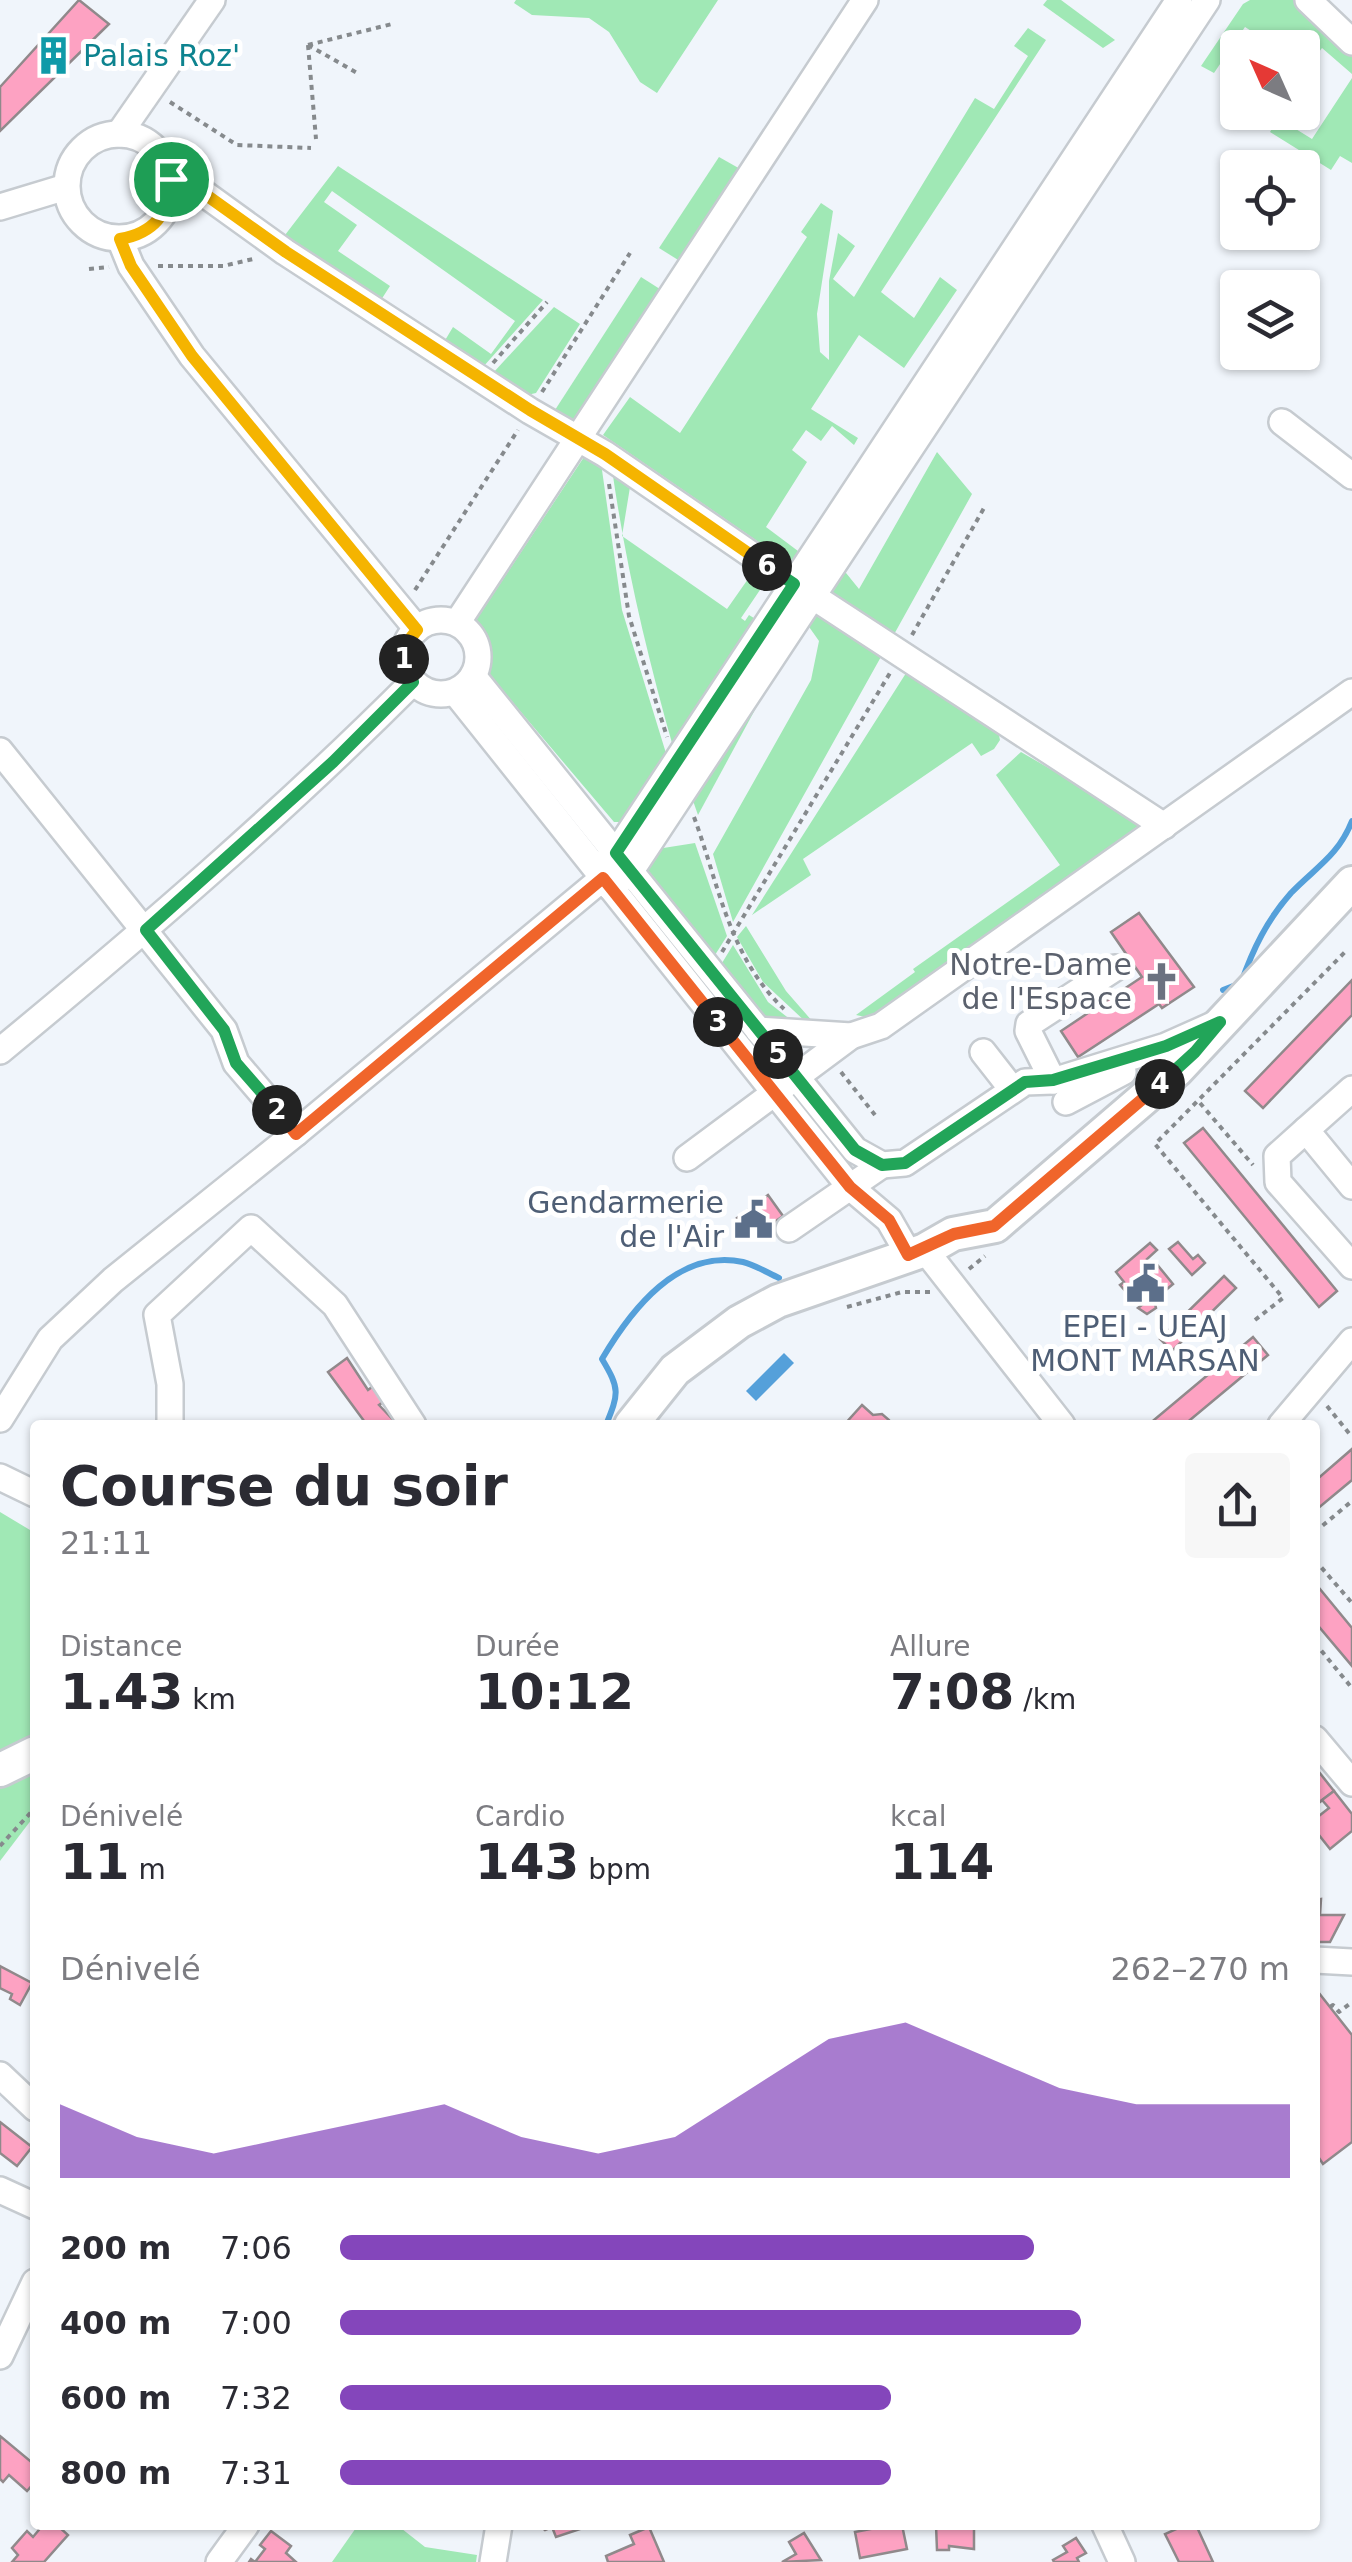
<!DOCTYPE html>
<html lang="fr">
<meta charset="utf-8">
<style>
:root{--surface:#fff;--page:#f7f7f7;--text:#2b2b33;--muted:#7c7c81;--accent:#8446bb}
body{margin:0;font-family:"DejaVu Sans",sans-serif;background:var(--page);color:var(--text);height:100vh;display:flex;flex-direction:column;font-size:38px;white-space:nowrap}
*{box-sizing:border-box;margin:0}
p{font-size:32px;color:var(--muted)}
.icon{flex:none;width:55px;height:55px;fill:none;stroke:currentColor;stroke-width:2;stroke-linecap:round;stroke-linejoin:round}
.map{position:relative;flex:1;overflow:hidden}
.sheet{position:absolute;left:30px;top:1420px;width:1290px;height:1110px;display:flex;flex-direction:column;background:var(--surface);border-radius:10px;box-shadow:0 2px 8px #0004}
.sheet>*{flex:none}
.needle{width:65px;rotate:315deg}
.controls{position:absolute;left:1220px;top:30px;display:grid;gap:20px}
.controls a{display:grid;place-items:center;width:100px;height:100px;border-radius:10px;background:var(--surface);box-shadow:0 2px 8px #0004;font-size:50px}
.pin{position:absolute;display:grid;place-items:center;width:85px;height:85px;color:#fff;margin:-42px;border:5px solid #fff;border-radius:50%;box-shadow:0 2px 10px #0007}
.km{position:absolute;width:50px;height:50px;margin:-25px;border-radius:50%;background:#222;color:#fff;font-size:28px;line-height:50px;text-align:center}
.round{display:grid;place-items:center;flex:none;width:105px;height:105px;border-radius:10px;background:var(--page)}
.overview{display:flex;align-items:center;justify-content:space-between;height:170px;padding:0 30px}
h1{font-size:55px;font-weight:800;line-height:75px}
.stats{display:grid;grid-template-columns:repeat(3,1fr);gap:15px;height:170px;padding:10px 30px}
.stats div{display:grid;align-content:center}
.stats b{font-size:50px;font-weight:800}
.stats small{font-size:28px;font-weight:400}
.stats p{font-size:28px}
.chart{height:280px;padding:20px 30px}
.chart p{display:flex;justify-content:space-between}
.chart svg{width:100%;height:180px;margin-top:10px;fill:var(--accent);opacity:.7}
ul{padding:0 30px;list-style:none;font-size:32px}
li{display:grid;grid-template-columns:160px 120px 1fr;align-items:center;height:75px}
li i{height:25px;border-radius:12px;background:var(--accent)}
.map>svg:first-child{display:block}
.green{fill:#a0e8b5}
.water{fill:#55a0da}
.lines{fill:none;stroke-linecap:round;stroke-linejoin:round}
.stream{stroke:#55a0da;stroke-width:6}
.building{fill:#fda2c2;stroke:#90898b;stroke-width:2.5}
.minor-casing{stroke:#c6cbd0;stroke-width:30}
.major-casing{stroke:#c6cbd0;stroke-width:38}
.path{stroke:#868a8d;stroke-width:4;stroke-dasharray:5 5;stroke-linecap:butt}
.minor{stroke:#fff;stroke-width:25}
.major{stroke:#fff;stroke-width:32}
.split-1-casing{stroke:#fff;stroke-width:20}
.split-2-casing{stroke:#fff;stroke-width:20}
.split-3-casing{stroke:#fff;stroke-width:20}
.split-4-casing{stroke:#fff;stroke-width:20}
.split-5-casing{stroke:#fff;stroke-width:20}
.split-6-casing{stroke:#fff;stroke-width:20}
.split-7-casing{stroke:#fff;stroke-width:20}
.split-1{stroke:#f5b400;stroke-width:12}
.split-2{stroke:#22a559;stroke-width:12}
.split-3{stroke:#f0652b;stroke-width:12}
.split-4{stroke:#f0652b;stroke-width:12}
.split-5{stroke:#22a559;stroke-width:12}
.split-6{stroke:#22a559;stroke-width:12}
.split-7{stroke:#f5b400;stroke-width:12}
.labels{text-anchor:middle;stroke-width:10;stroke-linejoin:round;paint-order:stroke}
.culture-label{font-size:30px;fill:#0d838f;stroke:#fff;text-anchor:start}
.worship-label{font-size:30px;fill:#5b616d;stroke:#fff;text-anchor:end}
.service-label{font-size:30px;fill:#4e5e75;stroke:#fff;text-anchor:end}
</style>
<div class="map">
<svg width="1352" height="2562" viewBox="0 0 1352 2562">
<rect width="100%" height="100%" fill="#f0f5fb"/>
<g class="green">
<polygon points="516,0 718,0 657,93 640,82 609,32 589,18 532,15 514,3"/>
<polygon points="1047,0 1061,0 1115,40 1103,48 1043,5"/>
<polygon points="1250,0 1293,0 1352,54 1352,74 1322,48 1307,68 1303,65 1302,48 1276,47 1245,27 1214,73 1201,66 1243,4"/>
<polygon points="1028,28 1046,40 881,292 914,318 940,277 957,290 904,368 859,335 811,409 858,438 854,445 832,426 821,441 806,430 792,450 807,462 766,527 802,554 795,567 603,435 630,397 680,433 807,237 801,232 821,203 833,211 817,314 820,352 829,360 829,281 838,233 855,246 833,279 854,297 975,98 994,109 1028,56 1014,46"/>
<polygon points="1352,78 1352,163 1340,156 1331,170 1270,132 1278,118 1312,139"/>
<polygon points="719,157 742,170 683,263 659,248"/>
<polygon points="338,166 543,300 483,367 444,342 453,327 491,354 515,321 332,191 324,202 357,225 338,251 390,286 381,300 285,235"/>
<polygon points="641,277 663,291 576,423 555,410"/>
<polygon points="554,307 580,324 536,393 527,395 493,373"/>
<polygon points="937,452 972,494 892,638 828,589 842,568 859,589"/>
<polygon points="586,454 601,463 622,610 669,763 628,822 614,822 487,672 485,642 476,620"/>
<path d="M612,469L631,481L622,536L727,609L755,569L768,578L741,618L745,621L749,615L762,623L674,750C647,655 626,567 612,469Z"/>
<polygon points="818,611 882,655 733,922 713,854 811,680 819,641 807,624"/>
<polygon points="908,670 998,731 1000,740 994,749 981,756 972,743 803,859 811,875 752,915"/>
<polygon points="760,698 757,706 698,815 692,798"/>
<polygon points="1021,752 1135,818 1142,827 870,1018 856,1015 915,972 913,969 1060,865 996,775"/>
<polygon points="695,843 727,936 715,955 648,873 648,865 657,849"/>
<polygon points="746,926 786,991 813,1022 808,1024 763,982 737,937"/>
<polygon points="733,945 768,1002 796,1024 764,1019 722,963"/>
<polygon points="0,1512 35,1533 35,1815 0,1861"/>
<polygon points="358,2525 397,2525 425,2547 477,2555 476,2562 332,2562"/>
</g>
<polygon class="water" points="784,1353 794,1363 756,1401 746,1391"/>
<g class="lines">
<g class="stream">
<path d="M1223,990L1241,983C1253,949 1267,920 1291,893C1316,867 1338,856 1352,821"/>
<path d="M606,1425C619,1393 620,1389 602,1359C631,1310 678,1248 743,1262C755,1265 768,1273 779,1278"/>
</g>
</g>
<g class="building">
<polygon points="79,0 109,24 0,131 0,87"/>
<polygon points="1139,913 1194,987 1162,1008 1159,1004 1078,1057 1061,1031 1142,977 1111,932"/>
<polygon points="1352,980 1352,1015 1263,1108 1245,1091"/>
<polygon points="1203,1128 1337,1291 1319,1307 1184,1143"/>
<polygon points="768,1195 783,1216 752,1238 737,1218"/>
<polygon points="1178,1242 1193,1259 1198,1255 1205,1263 1192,1275 1169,1249"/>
<polygon points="1150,1243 1157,1250 1147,1259 1152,1265 1155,1262 1173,1284 1154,1300 1156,1308 1147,1314 1138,1308 1143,1304 1138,1300 1135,1302 1120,1285 1124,1282 1116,1272"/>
<polygon points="1224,1276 1236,1288 1172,1351 1160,1339"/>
<polygon points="1253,1337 1268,1355 1184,1425 1148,1425"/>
<polygon points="347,1358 368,1390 372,1387 383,1402 379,1405 398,1425 367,1425 328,1372"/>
<polygon points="862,1405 873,1415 882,1414 889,1420 889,1425 844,1425"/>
<polygon points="1352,1449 1352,1480 1316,1510 1315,1481"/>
<polygon points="1315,1583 1352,1628 1352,1666 1315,1622"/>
<polygon points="1315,1767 1334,1791 1315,1806"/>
<polygon points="1334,1791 1352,1814 1352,1831 1330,1849 1315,1830 1315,1819 1329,1808 1322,1800"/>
<polygon points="1321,1899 1320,1915 1344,1915 1330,1942 1315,1942 1315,1900"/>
<polygon points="0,1966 32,1983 20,2005 10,1999 12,1994 0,1988"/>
<polygon points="1315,1988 1352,2035 1352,2142 1323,2164 1315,2152"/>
<polygon points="0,2122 32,2147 17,2166 0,2153"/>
<polygon points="0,2436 35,2465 35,2482 27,2491 9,2475 3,2482 0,2479"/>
<polygon points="43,2525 57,2525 68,2535 44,2562 12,2562 18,2555 12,2548 27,2531 33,2537"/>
<polygon points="539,2525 592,2525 556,2537 552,2527 545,2530"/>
<polygon points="891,2525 902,2525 907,2549 860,2558 855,2532"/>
<polygon points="936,2525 974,2525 974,2549 949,2546 949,2550 937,2550"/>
<polygon points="1185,2525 1196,2525 1213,2562 1179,2562 1165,2534"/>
<polygon points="649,2527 664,2562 608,2562 606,2556 634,2544 630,2535"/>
<polygon points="271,2531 291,2546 286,2553 296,2562 249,2562 251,2559 255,2562 265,2549 260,2545"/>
<polygon points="804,2533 821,2560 782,2562 796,2554 789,2542"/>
<polygon points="1076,2538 1086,2553 1077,2558 1079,2562 1054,2562 1053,2560 1067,2552 1063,2546"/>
</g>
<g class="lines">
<defs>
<g id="minor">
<polyline points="1308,0 1352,42"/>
<circle cx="119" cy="186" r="52"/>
<polyline points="119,134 212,0"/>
<polyline points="171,179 188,182 285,252 530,411 605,454 794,584 1164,826"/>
<polyline points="0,207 66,187"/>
<polyline points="120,239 131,266 192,356 417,629"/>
<polyline points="1282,422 1352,476"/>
<circle cx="441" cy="657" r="37"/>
<polyline points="457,623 865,0"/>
<polyline points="473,676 855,1150 882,1165 905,1163 1025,1082 1053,1081 1166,1046 1213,1025"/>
<polyline points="455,692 850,1187 889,1220 909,1255"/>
<polyline points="0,751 224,1030 236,1063 296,1133"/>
<polyline points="597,869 616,853 1179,0"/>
<polyline points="610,887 630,872 1207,0"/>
<polyline points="758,1030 851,1036"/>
<path d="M0,1051C143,933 282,813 413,682"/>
<polyline points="983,1052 1012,1089"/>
<polyline points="1053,1081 1028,1031 1029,1024 1115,968"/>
<polyline points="1352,1089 1306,1130 1352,1186"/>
<polyline points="1066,1102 1123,1072"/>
<polyline points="1306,1130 1277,1156 1278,1182 1352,1266"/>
<polyline points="687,1158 851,1036 881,1026 1352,692"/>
<polyline points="789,1229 882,1165"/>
<polyline points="925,1250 1062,1425"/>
<polyline points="0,1419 50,1339 113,1280 296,1133 603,878"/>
<polyline points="170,1425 170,1384 157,1315 251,1228 335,1305 413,1425"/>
<polyline points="1281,1425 1352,1341"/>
<polyline points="0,1477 35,1494"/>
<polyline points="1315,1739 1352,1783"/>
<polyline points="1315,1960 1352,1962"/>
<polyline points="0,2075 35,2108"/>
<polyline points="0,2190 35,2206"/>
<polyline points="0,2356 35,2282"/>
<polyline points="1105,2525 1122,2562"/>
<polyline points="219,2562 246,2525"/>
<polyline points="493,2562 499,2525"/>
</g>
<g id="major">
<polyline points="631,1425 675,1370 739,1322 778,1301 925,1250 953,1234 995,1226 1177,1070 1352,883"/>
<polyline points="0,1770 35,1753"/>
</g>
</defs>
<use href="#minor" class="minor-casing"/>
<use href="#major" class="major-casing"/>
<g class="path">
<polyline points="308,45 316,139"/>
<polyline points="308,45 392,24"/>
<polyline points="308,45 359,74"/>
<polyline points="170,102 237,145 311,148"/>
<polyline points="158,266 223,266 253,259"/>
<polyline points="89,269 109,267"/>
<polyline points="493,363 547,302"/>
<polyline points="542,392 630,253"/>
<polyline points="609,484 629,616 667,737"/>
<polyline points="415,590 518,430"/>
<polyline points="912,635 984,508"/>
<path d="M694,817C719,885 729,957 784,1009"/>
<polyline points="722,952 890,673"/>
<polyline points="841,1072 875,1115"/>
<polyline points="1200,1103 1253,1165"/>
<polyline points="969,1269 985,1256"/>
<polyline points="847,1307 902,1292 931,1292"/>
<polyline points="1255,1320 1283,1298 1155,1144 1347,950"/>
<polyline points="1327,1406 1352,1437"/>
<polyline points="1315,1532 1352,1501"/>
<polyline points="1315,1560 1352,1603"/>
<polyline points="1315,1643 1352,1688"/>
<polyline points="0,1846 35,1808"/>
<polyline points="1330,2007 1333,2005 1339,2012 1352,2002"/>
</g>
<use href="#minor" class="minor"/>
<use href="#major" class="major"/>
</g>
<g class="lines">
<defs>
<path id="split-1" d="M171,179C170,213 154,233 120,239L131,266L192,356L417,630L406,644L404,659"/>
<polyline id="split-2" points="277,1110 236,1063 224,1030 146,930 333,762 413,682 404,659"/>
<polyline id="split-3" points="277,1110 296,1134 603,878 718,1022"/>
<polyline id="split-4" points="718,1022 850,1187 889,1220 908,1255 954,1234 994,1226 1160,1084"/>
<polyline id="split-5" points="778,1054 855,1150 882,1165 905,1163 1025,1082 1053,1080 1166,1046 1220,1022 1195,1052 1160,1084"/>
<polyline id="split-6" points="767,566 794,584 616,853 778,1054"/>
<polyline id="split-7" points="171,179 188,182 286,252 530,410 605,454 767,566"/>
</defs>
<use href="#split-1" class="split-1-casing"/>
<use href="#split-2" class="split-2-casing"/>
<use href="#split-3" class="split-3-casing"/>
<use href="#split-4" class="split-4-casing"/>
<use href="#split-5" class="split-5-casing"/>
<use href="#split-6" class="split-6-casing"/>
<use href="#split-7" class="split-7-casing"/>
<use href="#split-1" class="split-1"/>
<use href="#split-2" class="split-2"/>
<use href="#split-3" class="split-3"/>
<use href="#split-4" class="split-4"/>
<use href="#split-5" class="split-5"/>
<use href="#split-6" class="split-6"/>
<use href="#split-7" class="split-7"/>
</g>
<defs>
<symbol id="building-bare" viewBox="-9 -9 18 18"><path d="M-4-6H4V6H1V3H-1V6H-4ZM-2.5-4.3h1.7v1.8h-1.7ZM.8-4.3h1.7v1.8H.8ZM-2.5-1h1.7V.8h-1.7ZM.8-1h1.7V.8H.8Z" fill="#0f9aa8" stroke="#fff" stroke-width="2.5" paint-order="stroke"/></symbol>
<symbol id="church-bare" viewBox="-9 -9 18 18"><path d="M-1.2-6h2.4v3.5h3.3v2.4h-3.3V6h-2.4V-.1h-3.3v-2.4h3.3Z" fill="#6b7280" stroke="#fff" stroke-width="2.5" paint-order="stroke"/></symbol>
<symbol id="civic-bare" viewBox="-9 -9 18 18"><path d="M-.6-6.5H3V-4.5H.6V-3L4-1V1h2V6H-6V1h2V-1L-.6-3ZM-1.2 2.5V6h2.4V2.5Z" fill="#5c6f8a" stroke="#fff" stroke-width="2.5" paint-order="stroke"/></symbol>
</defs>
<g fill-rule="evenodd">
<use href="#building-bare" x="26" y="28" width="55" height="55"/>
<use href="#church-bare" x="1134" y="954" width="55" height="55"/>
<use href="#civic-bare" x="726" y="1192" width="55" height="55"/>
<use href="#civic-bare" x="1118" y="1256" width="55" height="55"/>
</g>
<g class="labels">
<g class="culture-label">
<text x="83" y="66">Palais Roz'</text>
</g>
<g class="worship-label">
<text x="1132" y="975">Notre-Dame<tspan x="1132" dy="34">de l'Espace</tspan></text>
</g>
<g class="service-label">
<text x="724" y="1213">Gendarmerie<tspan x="724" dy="34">de l'Air</tspan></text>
<text x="1145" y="1337" text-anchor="middle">EPEI - UEAJ<tspan x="1145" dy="34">MONT MARSAN</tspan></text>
</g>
</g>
</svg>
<div class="controls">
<a><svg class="needle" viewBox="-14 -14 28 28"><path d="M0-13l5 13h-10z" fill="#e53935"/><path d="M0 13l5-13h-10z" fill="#7c7c81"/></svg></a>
<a><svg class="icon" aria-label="locate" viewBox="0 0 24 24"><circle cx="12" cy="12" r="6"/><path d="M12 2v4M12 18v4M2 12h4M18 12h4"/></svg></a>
<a><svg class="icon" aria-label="layers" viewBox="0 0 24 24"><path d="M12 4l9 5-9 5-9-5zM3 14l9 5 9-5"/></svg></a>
</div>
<div class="pin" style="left:171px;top:179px;background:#1e9e55"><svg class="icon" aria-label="arrive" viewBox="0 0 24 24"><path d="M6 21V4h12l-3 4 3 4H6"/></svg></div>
<b class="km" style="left:404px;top:659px">1</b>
<b class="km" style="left:277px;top:1110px">2</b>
<b class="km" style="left:718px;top:1022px">3</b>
<b class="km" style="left:1160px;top:1084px">4</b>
<b class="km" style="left:778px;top:1054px">5</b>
<b class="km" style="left:767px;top:566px">6</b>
<section class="sheet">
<div class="overview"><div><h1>Course du soir</h1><p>21:11</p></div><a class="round"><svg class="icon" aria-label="share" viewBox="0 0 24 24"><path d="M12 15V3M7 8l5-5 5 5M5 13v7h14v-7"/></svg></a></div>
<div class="stats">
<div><p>Distance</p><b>1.43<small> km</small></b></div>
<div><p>Durée</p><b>10:12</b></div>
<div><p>Allure</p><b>7:08<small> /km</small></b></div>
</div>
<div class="stats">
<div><p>Dénivelé</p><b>11<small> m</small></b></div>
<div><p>Cardio</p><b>143<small> bpm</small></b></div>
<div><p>kcal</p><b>114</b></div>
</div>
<div class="chart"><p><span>Dénivelé</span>262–270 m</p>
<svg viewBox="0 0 160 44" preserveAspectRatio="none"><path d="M0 44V26L10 34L20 38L30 34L40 30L50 26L60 34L70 38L80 34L90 22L100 10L110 6L120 14L130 22L140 26L150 26L160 26V44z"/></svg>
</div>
<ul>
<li><b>200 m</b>7:06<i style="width:73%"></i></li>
<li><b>400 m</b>7:00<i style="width:78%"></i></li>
<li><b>600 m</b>7:32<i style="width:58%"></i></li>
<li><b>800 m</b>7:31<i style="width:58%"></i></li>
</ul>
</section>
</div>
